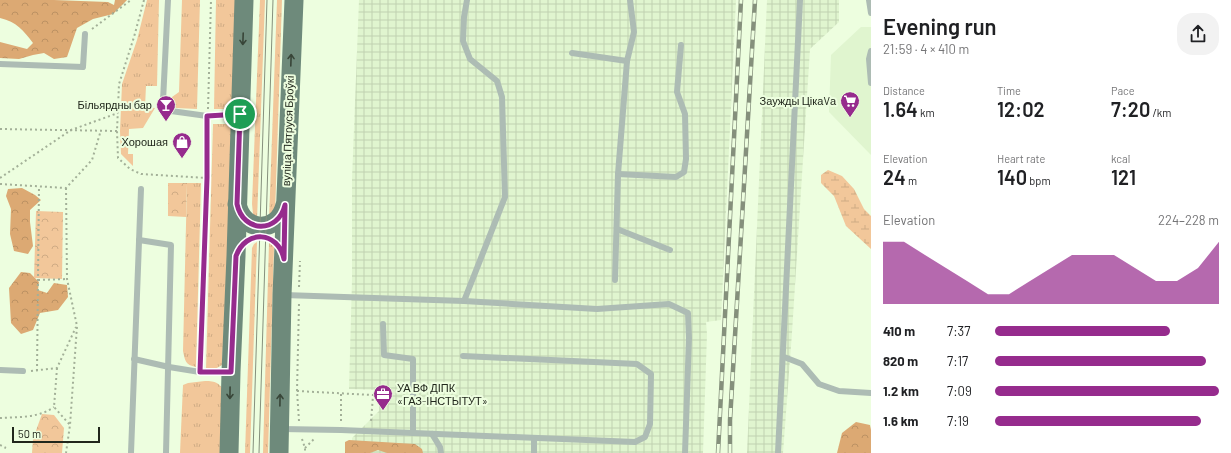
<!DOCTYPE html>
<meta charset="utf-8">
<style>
:root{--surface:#fff;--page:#f2f2f2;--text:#202124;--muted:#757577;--accent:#962b8d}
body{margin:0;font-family:Barlow,sans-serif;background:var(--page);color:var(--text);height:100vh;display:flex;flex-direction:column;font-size:15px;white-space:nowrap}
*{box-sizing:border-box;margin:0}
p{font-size:13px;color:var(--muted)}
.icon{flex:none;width:22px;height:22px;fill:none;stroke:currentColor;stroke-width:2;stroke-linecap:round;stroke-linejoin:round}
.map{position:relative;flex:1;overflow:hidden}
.drawer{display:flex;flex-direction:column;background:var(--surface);width:360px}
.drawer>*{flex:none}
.scale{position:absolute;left:12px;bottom:10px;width:88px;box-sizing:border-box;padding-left:4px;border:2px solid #21271c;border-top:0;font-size:11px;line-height:14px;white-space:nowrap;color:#21271c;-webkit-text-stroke:3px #edfedf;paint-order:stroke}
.pin{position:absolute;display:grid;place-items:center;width:34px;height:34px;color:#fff;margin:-17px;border:2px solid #fff;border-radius:50%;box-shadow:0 1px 4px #0007}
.round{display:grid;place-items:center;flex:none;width:42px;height:42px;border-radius:16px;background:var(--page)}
.headline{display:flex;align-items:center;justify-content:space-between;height:68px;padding:0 12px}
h1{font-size:22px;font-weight:600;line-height:30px}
.figures{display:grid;grid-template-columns:repeat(3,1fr);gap:6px;height:68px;padding:4px 12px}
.figures div{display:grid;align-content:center}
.figures b{font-size:20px;font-weight:600}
.figures small{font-size:11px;font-weight:400}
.figures p{font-size:11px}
.chart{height:112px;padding:8px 12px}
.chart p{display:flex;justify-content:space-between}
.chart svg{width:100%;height:72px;margin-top:4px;fill:var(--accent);opacity:.7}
ul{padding:0 12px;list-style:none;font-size:13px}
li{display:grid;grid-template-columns:64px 48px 1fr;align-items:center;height:30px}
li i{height:10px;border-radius:5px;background:var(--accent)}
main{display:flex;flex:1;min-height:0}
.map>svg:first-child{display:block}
.built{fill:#e0f5cf}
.industrial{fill:url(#industrial-grid)}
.grass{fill:url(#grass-tufts)}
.forest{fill:url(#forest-crowns)}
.wetland{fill:url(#wetland-marsh)}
.park{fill:url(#park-crowns)}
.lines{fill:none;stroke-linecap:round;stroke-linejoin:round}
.path{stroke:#a3b098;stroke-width:2;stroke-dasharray:2 3;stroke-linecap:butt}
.lane{stroke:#adbcb4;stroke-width:6}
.primary{stroke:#6e8a7b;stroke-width:19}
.tram{stroke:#85907c;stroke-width:1}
.rail-casing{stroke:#85907c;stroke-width:4.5}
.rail{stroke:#edfedf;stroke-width:3;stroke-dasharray:9;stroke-linecap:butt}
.oneway{stroke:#384538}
.route-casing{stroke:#fff;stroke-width:8}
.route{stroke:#962b8d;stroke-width:5}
.labels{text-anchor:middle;stroke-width:4;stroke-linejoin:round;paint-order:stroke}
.poi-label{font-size:11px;fill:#21271c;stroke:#edfedf;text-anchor:end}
.street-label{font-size:11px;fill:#21271c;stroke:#edfedf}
</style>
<main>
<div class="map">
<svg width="871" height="453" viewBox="0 0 871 453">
<defs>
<pattern id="industrial-grid" width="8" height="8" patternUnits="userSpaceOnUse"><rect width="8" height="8" fill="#e0f5cf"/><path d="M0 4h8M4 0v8" fill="none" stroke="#c0d2b1"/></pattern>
<pattern id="grass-tufts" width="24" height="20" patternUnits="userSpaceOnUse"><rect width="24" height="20" fill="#f2c79a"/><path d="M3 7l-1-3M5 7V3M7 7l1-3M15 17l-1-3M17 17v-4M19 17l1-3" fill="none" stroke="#cfab84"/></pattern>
<pattern id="forest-crowns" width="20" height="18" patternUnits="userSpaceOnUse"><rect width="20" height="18" fill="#dca973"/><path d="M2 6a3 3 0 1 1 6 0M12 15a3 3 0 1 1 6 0" fill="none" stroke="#bc9163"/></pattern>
<pattern id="wetland-marsh" width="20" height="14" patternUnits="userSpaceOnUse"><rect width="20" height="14" fill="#f2c79a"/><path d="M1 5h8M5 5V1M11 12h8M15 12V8" fill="none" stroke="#cfab84"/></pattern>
<pattern id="park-crowns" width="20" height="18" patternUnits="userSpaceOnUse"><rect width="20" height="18" fill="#f2c79a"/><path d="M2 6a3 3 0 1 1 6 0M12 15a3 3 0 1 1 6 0" fill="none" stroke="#cfab84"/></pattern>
</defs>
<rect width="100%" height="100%" fill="#edfedf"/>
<polygon class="built" points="861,27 871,27 871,155 829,112 831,55"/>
<g class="industrial">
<polygon points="359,0 736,0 721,320 706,322 707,334 703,453 352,453 352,438 379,411 379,390 349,389 352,280 352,179"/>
<polygon points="767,0 839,0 839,22 810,49 792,333 783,453 747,453"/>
</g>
<g class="grass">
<polygon points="147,0 159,0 157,86 146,86 145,107 155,108 143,128 129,129 128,154 133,154 133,166 121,154 120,131 122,84 137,40"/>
<polygon points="182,0 200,0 197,109 176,108 172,104 172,97 179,92"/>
<polygon points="216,0 237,0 232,107 224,109 214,109"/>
<polygon points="260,0 265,0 257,220 253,214 252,204"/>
<polygon points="277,0 282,0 275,214 269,220"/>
<polygon points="213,124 226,124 234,131 222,365 215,369 206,369"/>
<path d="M187,183H201L196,367C185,365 185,360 183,351Z"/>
<polygon points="257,242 250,453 245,453 252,248 254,244"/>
<polygon points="269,243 272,243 274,247 268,453 263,453"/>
<path d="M205,381C216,381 219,383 224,391L222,453H180L183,385L188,383Z"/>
</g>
<g class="forest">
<path d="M0,0H54L108,2L114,5L115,0H127L113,14L93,19L77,28L67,57L54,59L44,53L33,55L19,59L0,58V42L27,49L33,43C23,30 17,22 0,18Z"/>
<polygon points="22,188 35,195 41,200 30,210 30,222 33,246 28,254 14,251 10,234 11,209 6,196 8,189"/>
<polygon points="21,272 30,273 39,282 38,290 47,293 54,283 67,285 68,297 58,310 40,313 33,330 21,334 11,323 9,288"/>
<polygon points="856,422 870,425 871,430 871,453 837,453 842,433"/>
<polygon points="349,440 415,444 422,449 423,453 387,453 378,450 370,453 345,453 345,442"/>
</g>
<polygon class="wetland" points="828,170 842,176 854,189 864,209 871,216 871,249 846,226 834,196 821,183 821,175"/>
<g class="park">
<polygon points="168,183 187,183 186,217 168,216"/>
<polygon points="36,211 63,212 62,279 34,278"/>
<polygon points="42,414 54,415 64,428 62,453 32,453 33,439"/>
</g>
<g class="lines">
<g class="path">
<polyline points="144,0 134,37 119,84 117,131 118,158 130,169 141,174 207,178"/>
<polyline points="92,29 131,0"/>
<polyline points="208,109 211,0"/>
<polyline points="0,129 117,131"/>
<polyline points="0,178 71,130 118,113"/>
<polyline points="0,184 66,188 92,160 101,130"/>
<polyline points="66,188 67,279 77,326 70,425 66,453"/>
<polyline points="38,280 67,279"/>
<polyline points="299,287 300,261"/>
<polyline points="200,364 207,178 207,125"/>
<polyline points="57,368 54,407 70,425"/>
<polyline points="31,371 57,368 76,327"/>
<polyline points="37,371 39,187"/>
<polyline points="297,391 373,395 371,422"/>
<path d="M0,418C18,417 39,418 54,407"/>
<polyline points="299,421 297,391 299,303"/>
<polyline points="341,421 341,394"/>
<polyline points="302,439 305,448 305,453"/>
<polyline points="0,445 6,448"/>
<polyline points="305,448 314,439"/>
</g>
<g class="lane">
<polyline points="168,0 163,101 171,111 207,116 238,114"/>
<polyline points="869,0 871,13"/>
<polyline points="871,51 869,59 871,83"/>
<polyline points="572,53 627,61"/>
<polyline points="0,64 83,67 85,34"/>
<polyline points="618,174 676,177 684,172 686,159 685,114 677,92 681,45"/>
<polyline points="617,229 670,250"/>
<polyline points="139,240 171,245 166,453"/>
<polyline points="615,280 618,174 627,61 634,32 630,0"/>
<polyline points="284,295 464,301 597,309 669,304 688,313 689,338 685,453"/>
<polyline points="464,301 505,197 502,97 497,81 470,59 463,41 464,17 467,0"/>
<polyline points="383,324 384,355 413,359 413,433"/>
<polyline points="784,357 802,364 819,384 839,391 871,393"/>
<polyline points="134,359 169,367 200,372 229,372"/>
<polyline points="0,370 23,371"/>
<polyline points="281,429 341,430 635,442 645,437 650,424 651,374 637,364 463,356"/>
<polyline points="432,434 440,447 441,453"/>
<polyline points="131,453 141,189"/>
<polyline points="534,453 534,438"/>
<polyline points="778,453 800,0"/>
</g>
<g class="primary">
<path d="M237,204C243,233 278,234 285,205"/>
<polyline points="229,453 231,372 236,256 244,0"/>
<polyline points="279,453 282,295 294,0"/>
</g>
<g class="tram">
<polyline points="253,453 267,0"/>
<polyline points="259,453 273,0"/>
</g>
<defs>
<g id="rail">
<polyline points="718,453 741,0"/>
<polyline points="730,453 730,420 755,0"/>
</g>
</defs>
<use href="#rail" class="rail-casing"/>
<use href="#rail" class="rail"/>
</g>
<defs><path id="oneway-shaft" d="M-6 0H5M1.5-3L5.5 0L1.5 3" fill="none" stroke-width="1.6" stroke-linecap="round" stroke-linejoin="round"/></defs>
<g class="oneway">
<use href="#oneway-shaft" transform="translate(243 39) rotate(92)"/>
<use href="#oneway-shaft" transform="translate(291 60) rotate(-88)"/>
<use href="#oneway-shaft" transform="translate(230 393) rotate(91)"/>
<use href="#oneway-shaft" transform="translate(280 400) rotate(-89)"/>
</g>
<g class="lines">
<defs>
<path id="route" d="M240,114L237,204C243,233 278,234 285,205L284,259C278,231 246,229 236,256L231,372H200L207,178V116Z"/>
</defs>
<use href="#route" class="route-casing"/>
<use href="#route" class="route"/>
</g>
<defs>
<symbol id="supermarket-pin" viewBox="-11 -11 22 30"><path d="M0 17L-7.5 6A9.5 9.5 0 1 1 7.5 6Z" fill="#962b8d" stroke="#edfedf"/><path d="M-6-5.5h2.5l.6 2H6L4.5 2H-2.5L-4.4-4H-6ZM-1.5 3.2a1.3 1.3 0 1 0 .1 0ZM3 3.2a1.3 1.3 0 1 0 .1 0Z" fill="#fff"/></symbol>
<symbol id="bar-pin" viewBox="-11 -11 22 30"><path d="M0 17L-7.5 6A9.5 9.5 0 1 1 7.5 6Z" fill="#962b8d" stroke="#edfedf"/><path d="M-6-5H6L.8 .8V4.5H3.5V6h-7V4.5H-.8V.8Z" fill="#fff"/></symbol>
<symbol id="shop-pin" viewBox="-11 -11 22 30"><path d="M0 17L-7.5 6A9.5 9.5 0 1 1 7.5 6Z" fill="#962b8d" stroke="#edfedf"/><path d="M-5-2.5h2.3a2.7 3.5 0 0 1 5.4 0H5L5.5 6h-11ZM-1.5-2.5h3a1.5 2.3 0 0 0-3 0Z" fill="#fff"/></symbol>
<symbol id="office-pin" viewBox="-11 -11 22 30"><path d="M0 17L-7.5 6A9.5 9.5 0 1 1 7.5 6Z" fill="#962b8d" stroke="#edfedf"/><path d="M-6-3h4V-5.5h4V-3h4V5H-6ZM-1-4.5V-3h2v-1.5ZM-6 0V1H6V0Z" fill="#fff"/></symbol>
</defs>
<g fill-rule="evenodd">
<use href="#supermarket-pin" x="839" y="90" width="22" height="30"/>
<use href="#bar-pin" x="155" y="94" width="22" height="30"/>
<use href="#shop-pin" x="171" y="131" width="22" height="30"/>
<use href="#office-pin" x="372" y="383" width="22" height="30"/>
</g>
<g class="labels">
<g class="poi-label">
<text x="836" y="105">Заужды ЦікаVа</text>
<text x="152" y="109">Більярдны бар</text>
<text x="168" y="146">Хорошая</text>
<text x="397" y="392" text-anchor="start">УА ВФ ДІПК<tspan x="397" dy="13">«ГАЗ-ІНСТЫТУТ»</tspan></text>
</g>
<g class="street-label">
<text transform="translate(288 131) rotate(-88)" y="4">вуліца Пятруся Броўкі</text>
</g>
</g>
</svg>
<div class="scale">50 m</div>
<div class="pin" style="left:240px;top:114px;background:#1e9e55"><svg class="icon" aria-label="arrive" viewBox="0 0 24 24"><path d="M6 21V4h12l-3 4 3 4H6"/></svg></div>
</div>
<section class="drawer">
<div class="headline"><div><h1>Evening run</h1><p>21:59 · 4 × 410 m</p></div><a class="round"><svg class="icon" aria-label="share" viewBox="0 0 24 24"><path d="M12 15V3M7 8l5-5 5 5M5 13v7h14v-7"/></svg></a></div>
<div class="figures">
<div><p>Distance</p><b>1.64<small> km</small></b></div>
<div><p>Time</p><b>12:02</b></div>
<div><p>Pace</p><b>7:20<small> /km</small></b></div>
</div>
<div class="figures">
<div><p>Elevation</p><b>24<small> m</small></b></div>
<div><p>Heart rate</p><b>140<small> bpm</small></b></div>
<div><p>kcal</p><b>121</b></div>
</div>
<div class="chart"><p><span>Elevation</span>224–228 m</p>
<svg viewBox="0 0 160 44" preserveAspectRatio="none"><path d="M0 44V6L10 6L20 14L30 22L40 30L50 38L60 38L70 30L80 22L90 14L100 14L110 14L120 22L130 30L140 30L150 22L160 6V44z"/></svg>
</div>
<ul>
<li><b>410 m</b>7:37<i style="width:78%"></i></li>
<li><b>820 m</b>7:17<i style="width:94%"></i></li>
<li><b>1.2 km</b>7:09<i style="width:100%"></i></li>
<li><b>1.6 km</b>7:19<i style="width:92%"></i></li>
</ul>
</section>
</main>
